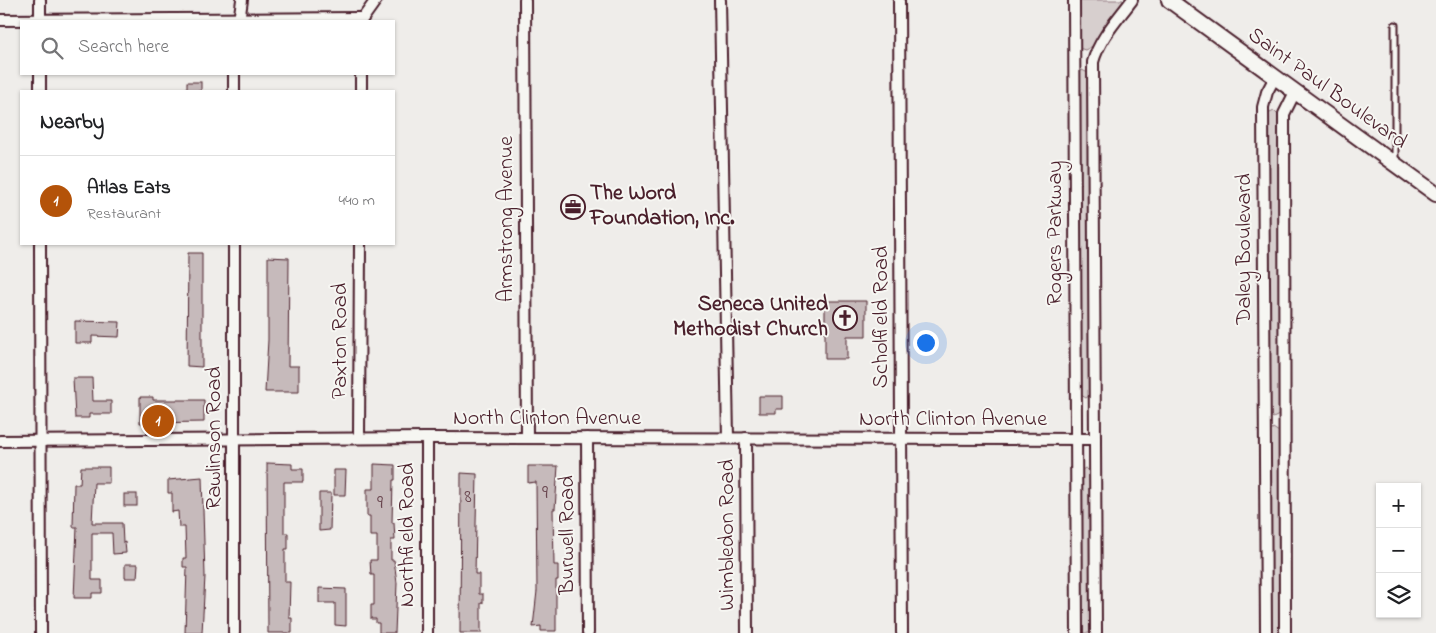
<!DOCTYPE html>
<html lang="en">
<head>
<meta charset="utf-8">
<style>
  :root { --surface:#fff; --page:#f6f6f6; --text:#202124; --muted:#757577; --line:#e0e0e0; --accent:#b45309 }
  body { margin:0; font-family:"Indie Flower",sans-serif; background:var(--page); color:var(--text) }
  .controls { position:absolute; right:15px; bottom:15px; display:grid; overflow:hidden; border-radius:0px; box-shadow:0 1px 4px #0004 }
  .controls button { width:45px; height:45px; display:grid; place-items:center; padding:0; border:0; border-bottom:1px solid var(--line); background:var(--surface); color:var(--text); font:25px sans-serif }
  .you { position:absolute; left:925px; top:342px; width:18px; height:18px; margin:-12px; border:4px solid #fff; border-radius:50%; background:#1a73e8; box-shadow:0 0 0 8px #1a73e833 }
  .badge { display:grid; place-items:center; width:32px; height:32px; border-radius:50%; background:var(--accent); color:#fff; font-size:16px; font-weight:700 }
  .pin { position:absolute; translate:-50% -50%; border:2px solid #fff; box-shadow:0 1px 5px #0006 }
  .list { margin:0; padding:0; list-style:none }
  h2 { display:flex; justify-content:space-between; align-items:center; height:65px; margin:0; padding:0 20px; font-size:21px }
  h2 small { font-size:16px; font-weight:400; color:var(--muted) }
  .list li { display:grid; grid-template-columns:32px 1fr auto; gap:15px; align-items:center; box-sizing:border-box; height:90px; padding:0 20px; border-top:1px solid var(--line) }
  .list b { display:block; font-size:19px; white-space:nowrap }
  .list p { margin:0; font-size:16px; white-space:nowrap; color:var(--muted) }
  .list em { font-size:16px; font-style:normal; color:var(--muted) }
  .icon { flex:none; width:28px; height:28px; fill:none; stroke:currentColor; stroke-width:2; stroke-linecap:round; stroke-linejoin:round }
  .map { position:relative; flex:none; width:1436px; height:633px; overflow:hidden }
  .search { position:absolute; background:var(--surface); box-shadow:0 1px 4px #0004; left:20px; top:20px; width:375px; height:55px; display:flex; align-items:center; gap:12px; box-sizing:border-box; padding:0 18px; border-radius:0px; color:var(--muted); font-size:19px }
  .panel { position:absolute; background:var(--surface); box-shadow:0 1px 4px #0004; left:20px; top:90px; width:375px; height:155px; border-radius:0px }
  .map>svg:first-child { display:block }
</style>
</head>
<body>
<div class="map">
<svg width="1436" height="633" viewBox="0 0 1436 633">
  <rect width="100%" height="100%" fill="#efedea"/>
  <filter id="ink" filterUnits="userSpaceOnUse"><feTurbulence type="fractalNoise" baseFrequency=".02" numOctaves="2"/><feDisplacementMap in="SourceGraphic" scale="10" xChannelSelector="R" yChannelSelector="G"/><feConvolveMatrix kernelMatrix="1 2 1 2 8 2 1 2 1" color-interpolation-filters="sRGB"/></filter>
  <g filter="url(#ink)">
    <g fill="#d7cfce" stroke="#90777c">
      <path d="M1079,0h46l-32,46 -8,4 -6,-2z"/>
      <path d="M1082,70l6,3v4l2,318 -4,3 -5,-3 -2,-321z"/>
      <path d="M1274,111l4,4 1,300 -6,3 -3,-4 -2,-300z"/>
      <path d="M1273,428l6,4 1,201h-9l-1,-201z"/>
      <path d="M1085,468l5,3 1,162h-9l-1,-162z"/>
    </g>
    <g fill="#c6babb" stroke="#4a1f2b">
      <rect x="187" y="82" width="14" height="9"/>
      <path d="M188,253h14v114l-15,-1z"/>
      <path d="M268,257l21,1 -1,108h11v26h-34l3,-52z"/>
      <path d="M825,301h41v35h-19v23h-22z"/>
      <path d="M75,321l45,1 -1,15 -27,-1v7h-17z"/>
      <path d="M73,378h19l1,23h18v13h-22v4h-14z"/>
      <path d="M759,396h24v13h-7v4h-17z"/>
      <path d="M140,397h13v3h51v22l-64,1z"/>
      <path d="M267,463l25,1v5h11v13h-19v51h4v16h-3v33h5l-1,36h3v15h-24z"/>
      <path d="M374,464l21,1v15h-2l-1,43h2l1,17h-4v20h3l3,23 -2,50h-16v-10h-3v-4h-5v-14h3v-30h-3l-1,-15h7v-24h-7v-20h-3v-27h7z"/>
      <path d="M528,466h30l-3,43h-2l1,56h4v15h-2v51h-15v-5l-8,1 4,-36 -1,-109 -8,1z"/>
      <path d="M81,467h28v16h-15l-2,40h30l1,20 2,-1 1,11 -13,1 -1,-21h-20v47h10v13h-10v5h-18l3,-71h-4l1,-43h6z"/>
      <path d="M334,470h12l-1,25h-11z"/>
      <path d="M461,473l16,1 -2,100h4v20h4v9h-2v30h-21z"/>
      <path d="M202,477l3,99 -3,57h-17l2,-66h-4v-9h3l-1,-31h-6l-1,-16 -6,1v-19h-4v-13z"/>
      <path d="M319,493h12l-1,37 -11,1z"/>
      <rect x="124" y="494" width="13" height="12"/>
      <path d="M125,564h13l-1,14h-12z"/>
      <path d="M319,588l27,1v37l-11,-1v-22h-16z"/>
    </g>
    <g fill="none" stroke-linecap="round" stroke-linejoin="round">
      <defs>
        <path id="service" d="M1395,25v136"/>
        <g id="minor">
          <path d="M40,0v21"/>
          <path d="M525,0l2,438"/>
          <path d="M720,0l8,438"/>
          <path d="M899,0l3,633"/>
          <path d="M1074,0l3,633"/>
          <path d="M0,20l361,-2"/>
          <path d="M239,21l3,-21"/>
          <path d="M361,21l15,-21"/>
          <path d="M40,74v17"/>
          <path d="M234,91v-17"/>
          <path d="M361,91v-17"/>
          <path d="M40,244l1,389"/>
          <path d="M234,244v389"/>
          <path d="M359,438l1,-194"/>
          <path d="M427,438v195"/>
          <path d="M587,438l1,195"/>
          <path d="M746,438l1,195"/>
          <path d="M0,441l427,-3 668,1"/>
          <path d="M1096,633l-3,-571c6,-23 25,-43 39,-62"/>
          <path d="M1266,633l-3,-526 4,-15 8,-15"/>
          <path d="M1285,633l-1,-519 11,-22"/>
        </g>
        <path id="secondary" d="M1169,0l267,194"/>
      </defs>
      <use href="#service" stroke="#4a1f2b" stroke-width="9"/>
      <use href="#minor" stroke="#4a1f2b" stroke-width="14"/>
      <use href="#secondary" stroke="#4a1f2b" stroke-width="18"/>
      <use href="#service" stroke="#f6f6f2" stroke-width="5"/>
      <use href="#minor" stroke="#f6f6f2" stroke-width="10"/>
      <use href="#secondary" stroke="#f6f6f2" stroke-width="14"/>
    </g>
  </g>
  <defs>
    <symbol id="office-ring" viewBox="-11 -11 22 22"><circle r="9.5" fill="#f6f6f2" stroke="#4a1f2b" stroke-width="1.5"/><path d="M-6-3h4V-5.5h4V-3h4V5H-6ZM-1-4.5V-3h2v-1.5ZM-6 0V1H6V0Z" fill="#4a1f2b"/></symbol>
    <symbol id="church-ring" viewBox="-11 -11 22 22"><circle r="9.5" fill="#f6f6f2" stroke="#4a1f2b" stroke-width="1.5"/><path d="M-1.2-6h2.4v3.5h3.3v2.4h-3.3V6h-2.4V-.1h-3.3v-2.4h3.3Z" fill="#4a1f2b"/></symbol>
  </defs>
  <g fill-rule="evenodd">
    <use href="#office-ring" x="559" y="193" width="28" height="28"/>
    <use href="#church-ring" x="831" y="304" width="28" height="28"/>
  </g>
  <g text-anchor="middle" dominant-baseline="central" stroke-width="4" stroke-linejoin="round" paint-order="stroke">
    <g font-size="20" fill="#69464f">
      <text x="545" y="493">9</text>
      <text x="468" y="497">8</text>
      <text x="380" y="503">9</text>
    </g>
    <g font-size="22" fill="#4a1f2b" stroke="#f6f6f2">
      <text transform="translate(1327 89) rotate(36)">Saint Paul Boulevard</text>
      <text transform="translate(507 219) rotate(-90)">Armstrong Avenue</text>
      <text transform="translate(1056 233) rotate(-90)">Rogers Parkway</text>
      <text transform="translate(1245 249) rotate(-90)">Daley Boulevard</text>
      <text transform="translate(882 317) rotate(-90)">Scholfield Road</text>
      <text transform="translate(341 341) rotate(-90)">Paxton Road</text>
      <text x="547" y="419">North Clinton Avenue</text>
      <text x="953" y="420">North Clinton Avenue</text>
      <text transform="translate(215 438) rotate(-90)">Rawlinson Road</text>
      <text transform="translate(408 535) rotate(-90)">Northfield Road</text>
      <text transform="translate(568 535) rotate(-90)">Burwell Road</text>
      <text transform="translate(728 535) rotate(-90)">Wimbledon Road</text>
    </g>
    <g font-size="22" font-weight="bold" fill="#4a1f2b" stroke="#f6f6f2" text-anchor="start">
      <text x="590" y="194">The Word<tspan x="590" dy="25">Foundation, Inc.</tspan></text>
      <text x="828" y="305" text-anchor="end">Seneca United<tspan x="828" dy="25">Methodist Church</tspan></text>
    </g>
  </g>
</svg>
<div class="controls">
<button>+</button>
<button>−</button>
<button><svg class="icon" aria-label="layers" viewBox="0 0 24 24"><path d="M12 4l9 5-9 5-9-5zM3 14l9 5 9-5"/></svg></button>
</div>
<div class="you"></div>
<div class="pin badge" style="left:158px;top:421px">1</div>
<div class="search"><svg class="icon" aria-label="search" viewBox="0 0 24 24"><circle cx="10" cy="10" r="6"/><path d="M15 15l6 6"/></svg>Search here</div>
<section class="panel">
<h2>Nearby<small></small></h2>
<ul class="list">
<li><span class="badge">1</span><div><b>Atlas Eats</b><p>Restaurant</p></div><em>440 m</em></li>
</ul>
</section>
</div>
</body>
</html>
